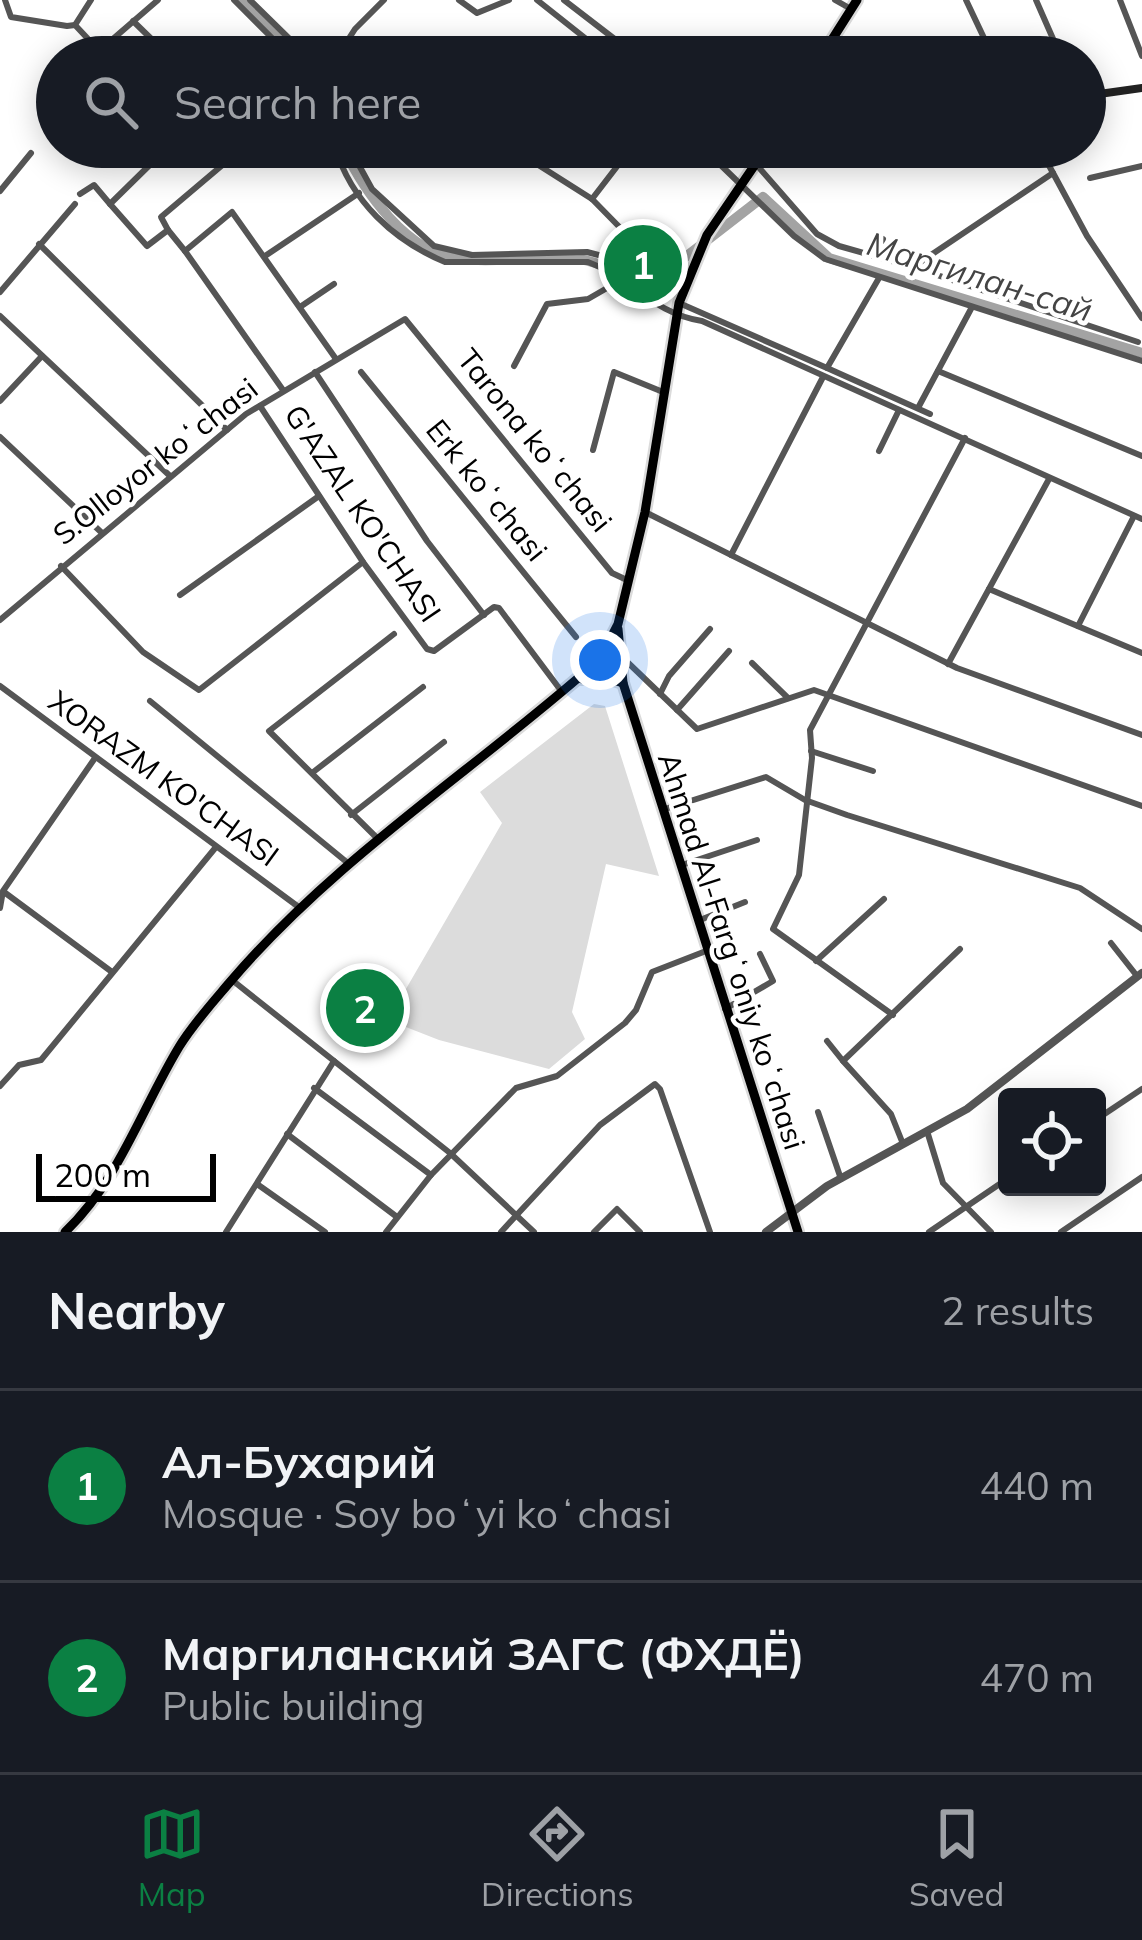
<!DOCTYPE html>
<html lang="en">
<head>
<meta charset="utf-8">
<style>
  :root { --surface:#171b24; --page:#242831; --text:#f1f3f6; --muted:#9ea1a6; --line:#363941; --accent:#0b8043 }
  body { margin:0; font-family:Mulish,sans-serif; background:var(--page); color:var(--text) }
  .controls { position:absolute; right:36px; bottom:36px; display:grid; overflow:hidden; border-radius:12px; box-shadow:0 6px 30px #0003 }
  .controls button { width:108px; height:108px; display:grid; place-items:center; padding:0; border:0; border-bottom:3px solid var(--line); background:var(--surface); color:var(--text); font:60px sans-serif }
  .scale { position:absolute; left:36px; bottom:30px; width:180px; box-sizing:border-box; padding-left:12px; border:6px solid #000; border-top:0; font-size:33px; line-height:42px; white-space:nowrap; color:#000; -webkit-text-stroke:9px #fff; paint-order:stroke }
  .you { position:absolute; left:600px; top:660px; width:42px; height:42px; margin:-30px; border:9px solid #fff; border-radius:50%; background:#1a73e8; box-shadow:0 0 0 18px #1a73e833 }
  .badge { display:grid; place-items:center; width:78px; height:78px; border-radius:50%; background:var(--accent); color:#fff; font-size:39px; font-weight:700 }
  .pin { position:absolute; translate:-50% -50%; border:6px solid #fff; box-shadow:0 3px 12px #0006 }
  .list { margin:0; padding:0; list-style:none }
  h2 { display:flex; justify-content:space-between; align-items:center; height:156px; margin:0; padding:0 48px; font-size:51px }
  h2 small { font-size:39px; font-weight:400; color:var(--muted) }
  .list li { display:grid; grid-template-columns:78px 1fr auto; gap:36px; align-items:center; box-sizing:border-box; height:192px; padding:0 48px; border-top:3px solid var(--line) }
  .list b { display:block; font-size:45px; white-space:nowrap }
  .list p { margin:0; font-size:39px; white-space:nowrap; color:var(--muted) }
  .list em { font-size:39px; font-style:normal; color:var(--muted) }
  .icon { flex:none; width:66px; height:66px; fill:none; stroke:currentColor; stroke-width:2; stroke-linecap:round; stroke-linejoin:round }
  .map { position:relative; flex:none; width:1142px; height:1232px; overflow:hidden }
  .search { position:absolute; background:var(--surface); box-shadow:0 6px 30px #0003; left:36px; right:36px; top:36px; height:132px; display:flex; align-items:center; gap:30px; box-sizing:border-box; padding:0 42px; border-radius:66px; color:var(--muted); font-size:45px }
  .sheet { height:540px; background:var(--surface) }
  nav { display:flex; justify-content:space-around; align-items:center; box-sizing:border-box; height:168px; border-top:3px solid var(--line); background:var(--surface); font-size:33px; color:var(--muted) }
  nav a { display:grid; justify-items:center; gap:6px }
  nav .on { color:var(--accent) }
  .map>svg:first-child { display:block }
</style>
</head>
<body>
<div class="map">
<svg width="1142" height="1232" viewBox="0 0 1142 1232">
  <rect width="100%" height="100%" fill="#fff"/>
  <path fill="#dcdcdc" d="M594,704l11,2 54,170 -53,-12 -34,148 13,27 -36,30 -110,-29 -51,-20 114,-197 -22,-31z"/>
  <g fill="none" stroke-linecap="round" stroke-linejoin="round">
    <g stroke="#a3a3a3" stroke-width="10">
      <path d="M242,0l57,57"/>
      <path d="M343,147c21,44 63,106 117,112 26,3 56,0 83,-1 32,0 53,-1 78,20"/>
      <path d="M635,290l4,3 124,-96 66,61 313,95"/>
    </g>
    <defs>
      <g id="primary">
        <path d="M821,57l36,-57"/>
        <path d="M600,659l23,24 175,549"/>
        <path d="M582,679l16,-4 25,8 -5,-54"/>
        <path d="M65,1232c53,-50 77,-124 114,-185 14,-23 34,-45 51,-65 107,-126 248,-214 370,-323l18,-35 27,-112 34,-209 28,-68 60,-88"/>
      </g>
    </defs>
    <use href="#primary" stroke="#dbdbdb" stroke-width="14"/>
    <g stroke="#555" stroke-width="6">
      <path d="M5,0l6,17 56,9 8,-1 16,-25"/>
      <path d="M234,0l57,57"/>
      <path d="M250,0l58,57"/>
      <path d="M459,0l18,13 32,-13"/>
      <path d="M537,0l72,57"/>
      <path d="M564,0l74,57"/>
      <path d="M835,0l16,9"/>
      <path d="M966,0l27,57"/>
      <path d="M1036,0l25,57"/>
      <path d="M1120,0l22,56"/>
      <path d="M133,21l37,36"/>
      <path d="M75,25l30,32"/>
      <path d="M92,57l66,-57"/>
      <path d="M337,57l18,-28 29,-29"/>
      <path d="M44,99l13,-11"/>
      <path d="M168,147l-58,57 37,42 21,-16 17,21 47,-39 104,147"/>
      <path d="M263,147l16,15"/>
      <path d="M335,147c16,54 59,94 110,115h143c44,16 64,51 114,59l440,198"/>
      <path d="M349,147l23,42 62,57 38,9 115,-3 31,8 21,-13 44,42"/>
      <path d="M510,147l82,52 47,48"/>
      <path d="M702,147l92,89 31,23 317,102"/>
      <path d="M729,147l26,16 62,71 22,12 74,21 140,-94"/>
      <path d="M1039,147l48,89 55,82"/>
      <path d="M1090,178l52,-12"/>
      <path d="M0,191l31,-38"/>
      <path d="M80,194l14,-9 16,19"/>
      <path d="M592,199l30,-39 -11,-13"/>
      <path d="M168,230l-7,-13 65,-55"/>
      <path d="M39,244l188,186"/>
      <path d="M185,251l98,139"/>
      <path d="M265,256l94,-63"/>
      <path d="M873,256l10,-17"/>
      <path d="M913,267l225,75"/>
      <path d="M879,278l-52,90 103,46"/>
      <path d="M0,292l75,-88"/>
      <path d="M679,303l148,65"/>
      <path d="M300,307l34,-23"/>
      <path d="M0,316l170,160"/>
      <path d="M514,366l33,-62 41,-5 33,-19"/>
      <path d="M938,371l204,85"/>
      <path d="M315,372l112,169 57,74"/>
      <path d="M361,372l215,265"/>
      <path d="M0,401l42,-45"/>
      <path d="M260,406l103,156 64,87 7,2 60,-44 5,1 63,84"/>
      <path d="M918,408l54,-101"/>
      <path d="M0,437l102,96"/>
      <path d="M593,450l21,-78 49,20"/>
      <path d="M879,451l20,-41"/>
      <path d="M645,512l312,156 185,67"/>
      <path d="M731,555l92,-178"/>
      <path d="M61,566l82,86 56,38 164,-128"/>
      <path d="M989,589l153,64"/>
      <path d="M180,595l139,-99"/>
      <path d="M0,620l246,-206 159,-95 207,254 17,8"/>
      <path d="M1078,626l56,-110"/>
      <path d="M620,655l77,74 117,-39 328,116"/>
      <path d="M752,663l36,35"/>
      <path d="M948,664l101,-185"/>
      <path d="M0,686l300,222"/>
      <path d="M660,694l9,-18 41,-47"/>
      <path d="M150,701l199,163"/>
      <path d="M677,710l52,-59"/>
      <path d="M811,751l62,20"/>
      <path d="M312,773l111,-86"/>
      <path d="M665,809l101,-32 39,23 42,15 233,73 62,41"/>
      <path d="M351,815l93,-73"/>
      <path d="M378,839l-109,-108 125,-97"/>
      <path d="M682,865l75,-25"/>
      <path d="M4,892l108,80"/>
      <path d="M0,908l3,-17 92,-133"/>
      <path d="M700,920l45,-18"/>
      <path d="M1111,943l26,33"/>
      <path d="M816,961l68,-62"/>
      <path d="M232,980l218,173 84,79"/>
      <path d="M725,1009l48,-28 -13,-27"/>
      <path d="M893,1015l-120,-86 26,-54 13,-117 -2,-28 155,-292"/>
      <path d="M827,1041l16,20"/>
      <path d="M0,1086l19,-21 22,-5 175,-213"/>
      <path d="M314,1088l117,87"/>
      <path d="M818,1112l23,67"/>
      <path d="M1097,1119l45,-30"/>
      <path d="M927,1131l16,52 48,49"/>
      <path d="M287,1134l110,83"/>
      <path d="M903,1144l-12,-30 -48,-53 117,-112"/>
      <path d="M257,1184l68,48"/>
      <path d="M226,1232l108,-171"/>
      <path d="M386,1232l45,-57 85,-87 41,-12 68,-53 11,-13 16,-38 54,-21"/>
      <path d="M501,1232l99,-107 55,-41 5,5 50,143"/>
      <path d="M594,1232l23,-23 23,23"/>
      <path d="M929,1232l78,-53"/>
      <path d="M1061,1232l81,-55"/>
    </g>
    <path stroke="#555" stroke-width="8" d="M766,1232l61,-46 140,-77 175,-136"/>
    <path stroke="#222" stroke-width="8" d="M1085,96l57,-8"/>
    <use href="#primary" stroke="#000" stroke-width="9"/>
  </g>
  <g text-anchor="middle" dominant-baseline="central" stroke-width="9" stroke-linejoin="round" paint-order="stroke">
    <g font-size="30" fill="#000" stroke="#fff">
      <text transform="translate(535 440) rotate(51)">Tarona koʻchasi</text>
      <text transform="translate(155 461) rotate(-38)">S.Olloyor koʻchasi</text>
      <text transform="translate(487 490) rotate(51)">Erk koʻchasi</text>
      <text transform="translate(363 513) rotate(56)">G'AZAL KO'CHASI</text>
      <text transform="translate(164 778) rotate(36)">XORAZM KO'CHASI</text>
      <text transform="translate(732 951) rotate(72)">Ahmad Al-Fargʻoniy koʻchasi</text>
    </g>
    <g font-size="33" font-style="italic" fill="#444" stroke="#fff">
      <text transform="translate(980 276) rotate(17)">Маргилан-сай</text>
    </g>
  </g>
</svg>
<div class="controls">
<button><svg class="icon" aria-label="locate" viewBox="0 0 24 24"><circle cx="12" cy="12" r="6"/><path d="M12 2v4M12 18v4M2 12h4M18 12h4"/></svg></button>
</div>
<div class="scale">200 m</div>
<div class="you"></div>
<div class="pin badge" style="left:643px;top:264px">1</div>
<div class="pin badge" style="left:365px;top:1008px">2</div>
<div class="search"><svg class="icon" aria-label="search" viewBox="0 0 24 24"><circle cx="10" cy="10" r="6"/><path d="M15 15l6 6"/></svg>Search here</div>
</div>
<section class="sheet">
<h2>Nearby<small>2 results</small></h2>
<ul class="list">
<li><span class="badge">1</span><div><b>Ал-Бухарий</b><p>Mosque · Soy boʻyi koʻchasi</p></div><em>440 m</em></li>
<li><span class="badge">2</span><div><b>Маргиланский ЗАГС (ФХДЁ)</b><p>Public building</p></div><em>470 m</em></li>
</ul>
</section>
<nav>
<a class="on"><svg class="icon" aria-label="map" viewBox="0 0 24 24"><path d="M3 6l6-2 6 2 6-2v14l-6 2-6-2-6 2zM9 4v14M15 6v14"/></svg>Map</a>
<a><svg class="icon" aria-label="directions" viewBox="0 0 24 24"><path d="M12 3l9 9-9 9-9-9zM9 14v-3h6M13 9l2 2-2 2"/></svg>Directions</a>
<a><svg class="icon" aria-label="saved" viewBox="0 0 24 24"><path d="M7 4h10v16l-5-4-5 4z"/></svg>Saved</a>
</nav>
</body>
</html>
